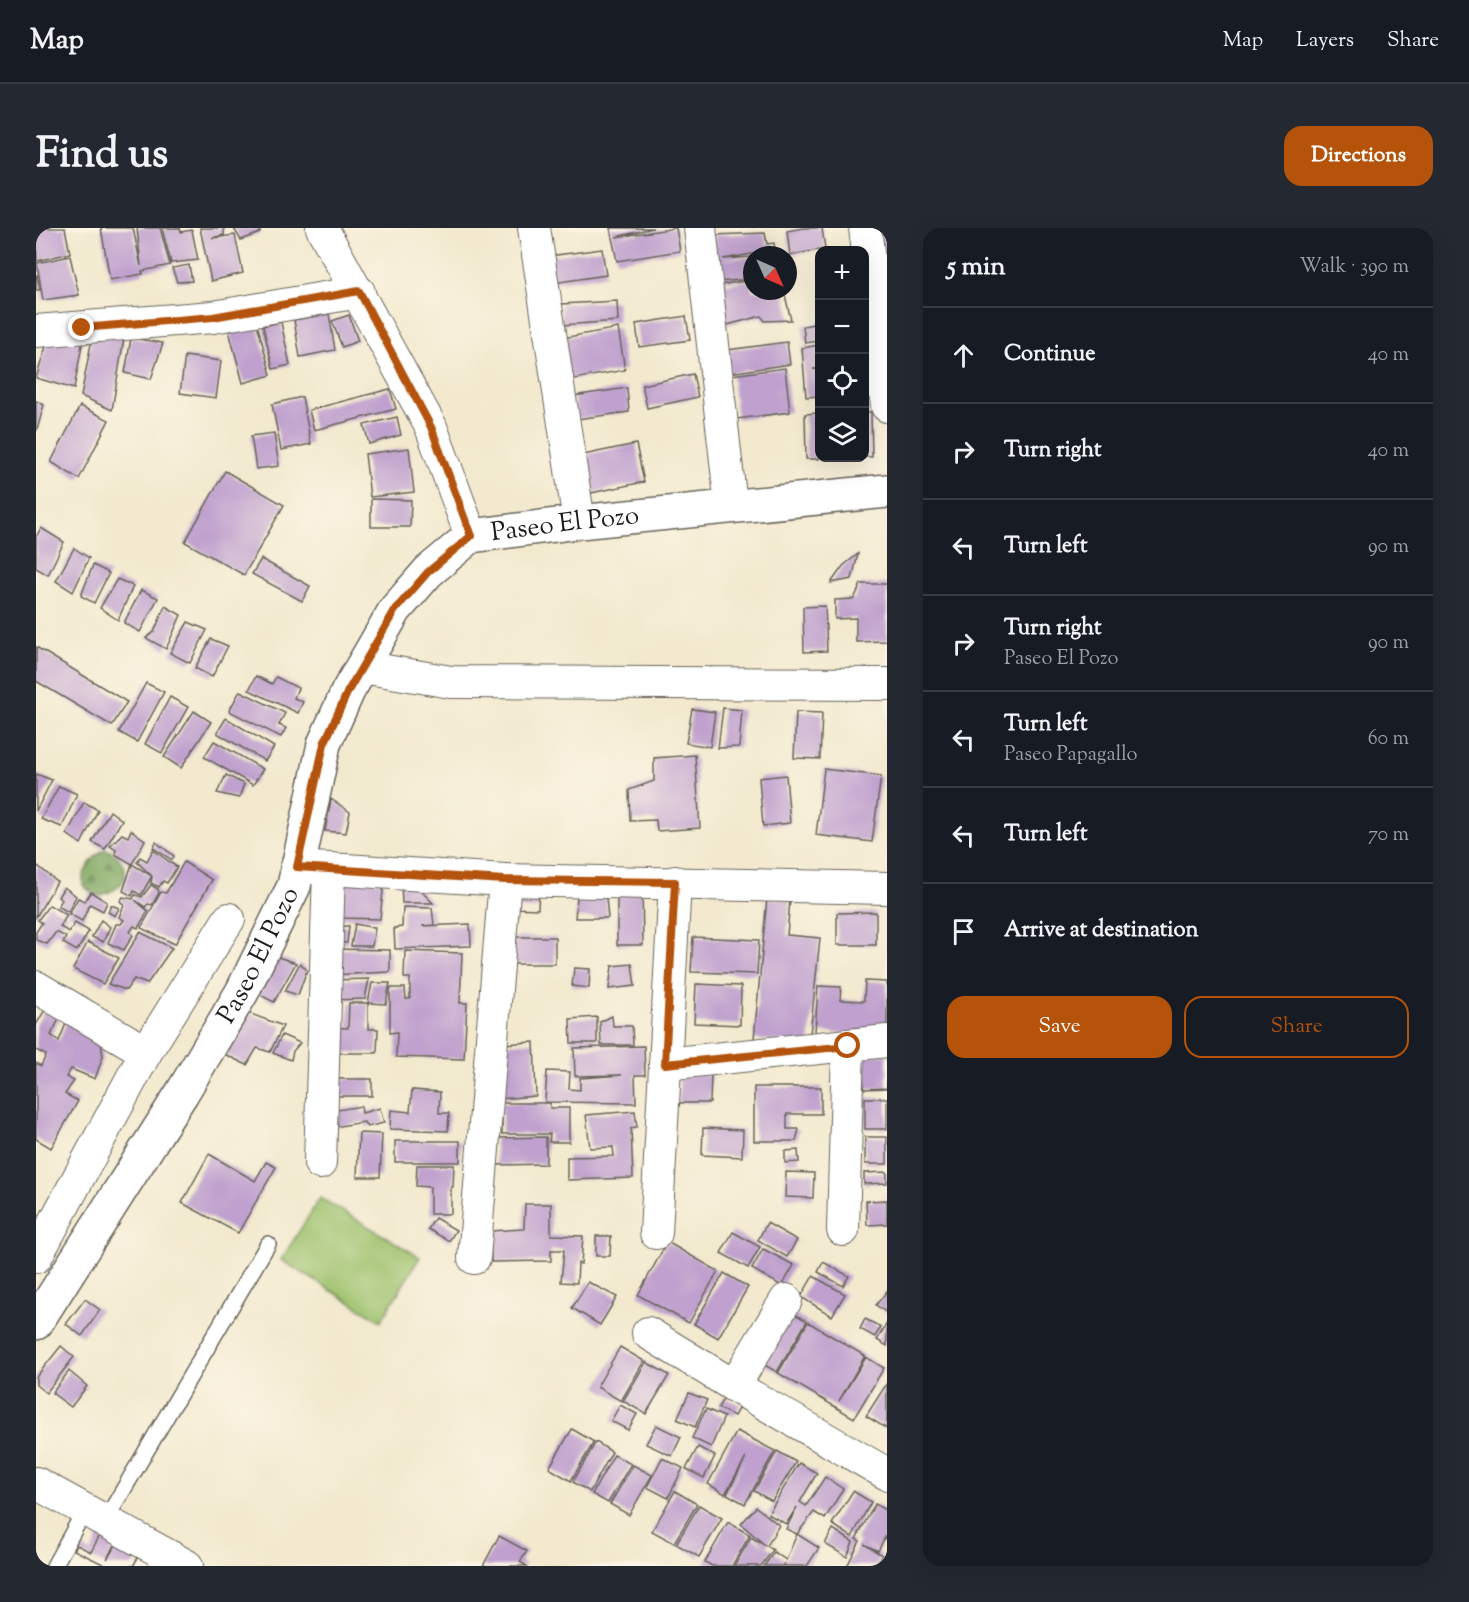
<!DOCTYPE html>
<html lang="en">
<head>
<meta charset="utf-8">
<style>
  :root { --surface:#171b24; --page:#242831; --text:#f1f3f6; --muted:#9ea1a6; --line:#363941; --accent:#b45309 }
  body { margin:0; font-family:"Sorts Mill Goudy",serif; background:var(--page); color:var(--text) }
  .controls { position:absolute; right:18px; top:18px; display:grid; overflow:hidden; border-radius:12px; box-shadow:0 6px 24px #0002 }
  .controls button { width:54px; height:54px; display:grid; place-items:center; padding:0; border:0; border-bottom:2px solid var(--line); background:var(--surface); color:var(--text); font:30px sans-serif }
  .compass { position:absolute; left:707px; top:18px; width:54px; height:54px; border-radius:50%; background:var(--surface); box-shadow:0 6px 24px #0002; rotate:135deg }
  .stop { position:absolute; width:18px; height:18px; margin:-14px; border:4px solid #b45309; border-radius:50%; background:#fff }
  .stop.end { background:#b45309; border-color:#fff; box-shadow:0 2px 6px #0008 }
  .list { margin:0; padding:0; list-style:none }
  h2 { display:flex; justify-content:space-between; align-items:center; height:78px; margin:0; padding:0 24px; font-size:26px }
  h2 small { font-size:20px; font-weight:400; color:var(--muted) }
  .list li { display:grid; grid-template-columns:39px 1fr auto; gap:18px; align-items:center; box-sizing:border-box; height:96px; padding:0 24px; border-top:2px solid var(--line) }
  .list b { display:block; font-size:22px; white-space:nowrap }
  .list p { margin:0; font-size:20px; white-space:nowrap; color:var(--muted) }
  .list em { font-size:20px; font-style:normal; color:var(--muted) }
  .actions { display:flex; gap:12px; padding:18px 24px }
  .actions a { flex:1; padding:14px 0; border:2px solid var(--accent); border-radius:18px; text-align:center; font-size:21px; color:var(--accent) }
  .actions .main { background:var(--accent); color:#fff }
  .icon { flex:none; width:33px; height:33px; fill:none; stroke:currentColor; stroke-width:2; stroke-linecap:round; stroke-linejoin:round }
  .map { position:relative; flex:none; width:851px; height:1338px; overflow:hidden; border-radius:18px }
  header { display:flex; align-items:center; gap:36px; box-sizing:border-box; height:84px; padding:0 30px; background:var(--surface); border-bottom:2px solid var(--line) }
  header strong { font-size:28px }
  nav { display:flex; gap:33px; margin-inline-start:auto; font-size:21px }
  .intro { display:flex; align-items:center; justify-content:space-between; box-sizing:border-box; height:144px; padding:0 36px }
  h1 { margin:0; font-size:42px }
  .button { padding:15px 27px; border-radius:18px; background:var(--accent); color:#fff; font-size:21px; font-weight:700 }
  main { display:flex; gap:36px; padding:0 36px }
  aside { flex:1; background:var(--surface); border-radius:18px; box-shadow:0 6px 24px #0002 }
  .map>svg:first-child { display:block }
</style>
</head>
<body>
<header>
<strong>Map</strong>
<nav><a>Map</a><a>Layers</a><a>Share</a></nav>
</header>
<div class="intro"><h1>Find us</h1><a class="button">Directions</a></div>
<main>
<div class="map">
<svg width="851" height="1338" viewBox="0 0 851 1338">
  <defs>
    <pattern id="forest-firs" width="22" height="20" patternUnits="userSpaceOnUse" patternTransform="scale(1.5)"><rect width="22" height="20" fill="#7ea760"/><path d="M5 1l3.5 6h-7zM16 11l3.5 6h-7z" fill="#66874e"/></pattern>
  </defs>
  <rect width="100%" height="100%" fill="#fcf5e5"/>
  <filter id="ink" filterUnits="userSpaceOnUse"><feTurbulence type="fractalNoise" baseFrequency=".0167" numOctaves="2"/><feDisplacementMap in="SourceGraphic" scale="12" xChannelSelector="R" yChannelSelector="G"/><feConvolveMatrix kernelMatrix="1 2 1 2 8 2 1 2 1" color-interpolation-filters="sRGB"/></filter>
  <filter id="wash" filterUnits="userSpaceOnUse"><feTurbulence type="fractalNoise" baseFrequency=".008" numOctaves="4" result="noise"/><feDisplacementMap in="SourceGraphic" scale="24" xChannelSelector="R" yChannelSelector="G"/><feGaussianBlur stdDeviation="1.35" result="paint"/><feColorMatrix in="noise" values="0 0 0 0 0 0 0 0 0 0 0 0 0 0 0 0 0 1.4 0 .05"/><feComposite in="paint" operator="in"/></filter>
  <g filter="url(#wash)">
    <rect width="100%" height="100%" fill="#f2e9ce"/>
    <path fill="#9dc16c" stroke="#5c6e44" stroke-width="1.5" d="M284,970l100,59 -39,64 -100,-61z"/>
    <path fill="url(#forest-firs)" stroke="#4d623e" stroke-width="1.5" d="M69,621c15,4 29,25 13,38 -4,4 -12,6 -18,9l-8,-3 -9,-8c-2,-14 11,-29 22,-36z"/>
    <g id="blocks">
      <g fill="#bfa0ce">
        <path d="M9,0h20l5,25 -33,8 -1,-31z"/>
        <path d="M65,0h32l8,38 -4,-38h23l10,37 -28,6 1,3 -33,6z"/>
        <path d="M126,0h18l1,4 11,-2 6,30 -27,3z"/>
        <path d="M164,0h24v7l-12,3 23,-3 8,38 -32,8z"/>
        <path d="M224,0v5l-19,7 -7,-11z"/>
        <path d="M574,0h43l-37,9 60,-9 4,23 -63,10z"/>
        <path d="M767,0h19l3,21 -35,6 -3,-24z"/>
        <path d="M851,2v33l-8,1 -4,-33z"/>
        <path d="M729,5l2,11 7,-1 1,7 -52,9 29,-2v22l-36,3 -2,-47z"/>
        <path d="M566,21l4,26 -53,8 -4,-27z"/>
        <path d="M34,28l9,39 -36,5 -6,-37z"/>
        <path d="M153,37l3,16 -15,1 -5,-14z"/>
        <path d="M0,47h1l3,15h-4z"/>
        <path d="M716,52v11h32l7,29 -26,1 -4,-5 -34,9 -6,-16 -2,-24z"/>
        <path d="M581,73l1,20 -56,4 -1,-21z"/>
        <path d="M293,86l6,36 -35,7 -6,-37z"/>
        <path d="M313,87l9,26 -16,6 -10,-26z"/>
        <path d="M650,88l4,24 -51,7 -3,-23z"/>
        <path d="M245,94l9,43 -17,4 -10,-43z"/>
        <path d="M783,95v18l-14,2 -2,-17z"/>
        <path d="M221,96l14,51 -28,8 -14,-52z"/>
        <path d="M582,100l7,42 -56,10 -7,-42z"/>
        <path d="M57,105l31,5 -12,72 -31,-14z"/>
        <path d="M95,110l32,5 -12,36 -26,-6z"/>
        <path d="M47,111l-9,50 -38,-11 11,-35z"/>
        <path d="M751,114l3,22 -60,9 -3,-23z"/>
        <path d="M783,117v24h-6l6,1v26l-13,1 -4,-49z"/>
        <path d="M149,128l36,5 -5,37 -36,-5z"/>
        <path d="M828,137h3l2,26h-5z"/>
        <path d="M749,140l5,44 -53,7 -5,-44z"/>
        <path d="M657,146l5,23 -51,11 -5,-23z"/>
        <path d="M591,160l2,24 -52,7 -4,-23z"/>
        <path d="M354,161l6,20 -82,21 -5,-20z"/>
        <path d="M266,169l9,47 -30,6 -9,-46z"/>
        <path d="M0,173l8,4 -7,25h-1z"/>
        <path d="M44,178l29,14 -30,59 -28,-17z"/>
        <path d="M828,184h7l1,45h-8z"/>
        <path d="M783,185v46h-13l-1,-45z"/>
        <path d="M361,189l4,18 -32,9 -5,-19z"/>
        <path d="M238,205l5,33 -23,3 -5,-33z"/>
        <path d="M600,216l8,38 -58,12 -8,-38z"/>
        <path d="M373,220l5,44 -44,5 -5,-43z"/>
        <path d="M189,243l59,34 -40,70 -59,-33z"/>
        <path d="M335,271l40,1 -1,27h-39z"/>
        <path d="M5,300l23,14 -16,33 -12,-7v-31z"/>
        <path d="M38,320l15,10 -16,34 -17,-11z"/>
        <path d="M822,326l-6,25 -21,4 12,-17z"/>
        <path d="M225,331l49,27 -8,15 -50,-27z"/>
        <path d="M57,337l16,8 -15,30 -13,-7z"/>
        <path d="M81,351l16,7 -15,34 -18,-12z"/>
        <path d="M825,356h26v57l-31,1v-24l-21,1v-19l19,-1z"/>
        <path d="M105,362l17,8 -18,34 -16,-9z"/>
        <path d="M129,378l16,9 -15,34 -20,-11 8,-6z"/>
        <path d="M789,378l2,45 -23,1 -1,-45z"/>
        <path d="M152,394l19,8 -17,33 -20,-10z"/>
        <path d="M175,411l17,7 -16,31 -17,-9z"/>
        <path d="M0,419l91,55 -15,24 -76,-45z"/>
        <path d="M220,448l16,8 4,-7 22,11 -4,10 9,4 -5,11 -49,-23z"/>
        <path d="M110,455l18,9 -27,50 -18,-10z"/>
        <path d="M204,463l45,22 -6,12 7,3 -5,9 -52,-26z"/>
        <path d="M134,469l18,10 -26,46 -17,-9z"/>
        <path d="M687,480l19,2 -3,37 -21,1z"/>
        <path d="M656,481l23,3 -5,35 -24,-4z"/>
        <path d="M158,483l17,11 -30,46 -17,-11z"/>
        <path d="M760,484l26,1 -2,46 -26,-1z"/>
        <path d="M190,490l48,29 -9,14 -48,-28z"/>
        <path d="M178,513l49,28 -10,16 -49,-28z"/>
        <path d="M659,527l5,73 -43,3 -1,-11 -26,1 -1,-31 25,-9v-23z"/>
        <path d="M788,541l57,7 -9,66 -56,-7z"/>
        <path d="M0,546l16,6 -16,31z"/>
        <path d="M190,547l18,9 -5,14 -22,-5z"/>
        <path d="M750,547l4,48 -27,3 -4,-48z"/>
        <path d="M23,558l18,8 -15,33 -21,-8z"/>
        <path d="M295,571l19,13 -4,21 -21,-2z"/>
        <path d="M48,574l14,8 -17,34 -14,-10z"/>
        <path d="M74,583l12,9 -17,29 -13,-7z"/>
        <path d="M95,602l14,10 -13,24 -17,-10 1,-4 -6,-4 12,-12 6,3z"/>
        <path d="M120,614l18,14 -2,4 -19,-12z"/>
        <path d="M117,622l24,17 -10,16 -4,-2 -4,6 -8,-4 1,-7 -11,19 -7,-4 -2,5 -9,-5 9,-27 20,12 -15,-14 3,-5 7,4z"/>
        <path d="M148,634l28,18 -37,64 -34,-16 20,-36 5,1z"/>
        <path d="M2,638l19,16 -21,35v-48z"/>
        <path d="M302,651l46,3 -4,37 -40,-1z"/>
        <path d="M365,654l13,2 19,19h-31z"/>
        <path d="M115,657l7,4 1,4 -7,12 -4,-1 -3,3 -10,-7 13,11 -10,17 -4,-2 -4,6 3,3 -9,15 -16,-7 8,-19h5l3,-4 -5,-3 5,-12 -4,-4 3,-4 10,2 2,-4 7,2z"/>
        <path d="M581,657h25l1,60h-26z"/>
        <path d="M28,659l12,9 -8,16 -10,-6 4,-6 -4,-3z"/>
        <path d="M569,659l3,31h-33l3,-30z"/>
        <path d="M477,662l26,1 -1,18 -26,-1z"/>
        <path d="M55,664l16,10 -4,9 -13,-7 -8,17 -13,-7 9,-16 7,3z"/>
        <path d="M731,670l23,2 -3,35 33,3 -11,106 -55,-5z"/>
        <path d="M13,677l18,10 -7,12 9,5 6,-9 14,8 -12,20 -14,-8 3,-6 -10,-5 -9,12 -11,-4v-8l6,-9 -4,-3z"/>
        <path d="M75,677l8,3 -4,8 -7,-4z"/>
        <path d="M367,679l29,1 2,17 -12,1 48,-2 1,22 -76,3 -1,-21 8,-1z"/>
        <path d="M840,684v33h-39v-32z"/>
        <path d="M65,692l9,7 -7,15 -11,-5z"/>
        <path d="M319,696l20,4 -3,18h-21z"/>
        <path d="M298,698h15l-2,17 -13,-1z"/>
        <path d="M104,704l32,16 -25,36 -13,-5 -8,11 -18,-6z"/>
        <rect x="474" y="709" width="45" height="27"/>
        <path d="M657,709l66,3 -2,34 -66,-2z"/>
        <path d="M52,714l31,16 -16,26 -30,-15z"/>
        <path d="M293,721l61,1v22l-60,3z"/>
        <path d="M369,723l57,2 -2,50h7l-3,56 -68,-2 1,-25 -7,1v-45h15l1,11h4v-21h-6z"/>
        <path d="M239,728l21,7 -22,39 -18,-9z"/>
        <path d="M264,735l7,7 -9,25 -13,-4z"/>
        <path d="M596,736l3,22 -26,3 3,-23z"/>
        <path d="M538,740l16,1 -1,19 -17,-2z"/>
        <path d="M333,751l-4,20 -34,1 -1,-20z"/>
        <path d="M829,753l22,1v54l-72,-4 3,-46 23,1 -1,13 24,1z"/>
        <path d="M336,755h18l-4,21 -18,-1v26h10l-1,24h-53v-26l24,1 1,-25h19z"/>
        <path d="M660,756l45,2 -1,39 -46,-2z"/>
        <path d="M10,780l14,9 -9,18 8,6 10,-25 32,27 2,13 -8,23 -24,-10 -5,8 8,4 -9,13 13,7 -27,47 -15,-9v-76l5,3 5,-11 -10,-5v-25z"/>
        <path d="M199,780l48,18 -13,26 -13,-4 -10,17 -25,-12z"/>
        <path d="M576,788l1,10h19l1,19h-32l-1,-23z"/>
        <path d="M561,789v26h-26l-1,-24z"/>
        <path d="M246,807l18,8 -7,8 -2,9 -18,-7z"/>
        <path d="M498,814l2,54 -39,3 4,-55z"/>
        <path d="M608,818l1,29h-10l1,28 -91,-1 2,-31 23,1 -1,17 11,1v-12l42,-3 -47,1 -1,-28z"/>
        <path d="M851,826v34l-23,1 -2,-33z"/>
        <path d="M644,847h31l-1,28h-31z"/>
        <rect x="283" y="851" width="53" height="17"/>
        <path d="M718,859h67v27h-34v15h12l-3,12h-42z"/>
        <path d="M376,862l28,2 -1,21h10l-1,18 -58,-2 1,-19 19,2z"/>
        <rect x="829" y="870" width="22" height="31"/>
        <path d="M466,875h48v5h19v34h-20l1,-8h-48z"/>
        <path d="M325,878l1,7 18,-5 4,15 -17,4 -3,-5 -42,7 -2,-16z"/>
        <path d="M599,883l2,16 -6,1 2,50 -66,2v-23l47,-1 -1,-9 -23,1 -4,-33z"/>
        <path d="M667,900l40,2 -1,27 -40,-2z"/>
        <path d="M323,905l23,1 -2,43h-23z"/>
        <path d="M510,909v27l-50,1 -1,-27z"/>
        <rect x="829" y="909" width="22" height="27"/>
        <rect x="359" y="913" width="65" height="21"/>
        <path d="M762,922l1,12 -14,1v-12z"/>
        <path d="M173,926l46,27 11,-19 10,5 -38,66 -56,-30z"/>
        <path d="M381,937h37l-1,22h-2v27h-21v-27l-14,-1z"/>
        <path d="M750,944l28,1 -1,25 -28,-1z"/>
        <path d="M851,944v11l-23,1v-11z"/>
        <path d="M851,972v24l-20,1 -1,-24z"/>
        <path d="M489,976h26v31l32,1 -2,28 -3,-1 -1,20 -16,-1 3,-32h-13v11l-60,1 -1,-31 34,-2z"/>
        <path d="M399,990l21,12 -7,11 -21,-12z"/>
        <path d="M731,995l30,17 -10,17 -29,-17z"/>
        <path d="M697,1004l27,15 -12,21 -27,-15z"/>
        <path d="M560,1008h15l-1,20h-14z"/>
        <path d="M631,1014l51,29 -29,52 -51,-28z"/>
        <path d="M727,1021l31,16 -12,21 -30,-17z"/>
        <path d="M787,1034l26,14 -6,10 -25,-14z"/>
        <path d="M688,1045l24,14 -30,51 -24,-14z"/>
        <path d="M777,1048l32,18 -13,22 -31,-19z"/>
        <path d="M552,1054l29,15 -17,28 -28,-17z"/>
        <path d="M851,1063v22l-11,-8z"/>
        <path d="M49,1071l15,11 -18,26 -16,-12z"/>
        <path d="M750,1081l21,12 -30,51 -20,-11z"/>
        <path d="M829,1091l16,8 -6,10 -15,-8z"/>
        <path d="M772,1094l57,34 -26,45 27,-44 18,11 -30,50 -76,-45z"/>
        <path d="M851,1095v23l-10,-6z"/>
        <path d="M25,1118l13,11 -28,36 -10,-8v-8z"/>
        <path d="M584,1119l24,14 -23,40 -24,-14z"/>
        <path d="M610,1134l23,13 -23,39 -23,-13z"/>
        <path d="M33,1143l18,15 -16,21 -19,-14z"/>
        <path d="M851,1155v46l-21,-13z"/>
        <path d="M653,1165l18,7 -12,27 -18,-8z"/>
        <path d="M688,1169l16,8 -6,11 -16,-8z"/>
        <path d="M584,1177l17,9 -9,16 -17,-9z"/>
        <path d="M670,1181l18,8 -13,30 -19,-9z"/>
        <path d="M620,1197l25,12 -9,19 -26,-12z"/>
        <path d="M536,1201l22,13 -23,39 -22,-13z"/>
        <path d="M701,1203l38,20 -30,53 -18,-10 19,-36 -21,36 -17,-10z"/>
        <path d="M560,1214l16,10 -22,40 -17,-10z"/>
        <path d="M662,1219l17,9 -11,22 -18,-9z"/>
        <path d="M741,1223l19,11 -24,39 -18,-10z"/>
        <path d="M578,1227l17,9 -23,39 -16,-9z"/>
        <path d="M626,1230l21,10 -15,30 -21,-11z"/>
        <path d="M763,1235l18,10 -17,29 6,4 19,-29 18,12 -18,30 -11,-7 -17,22 -11,-5 11,-22 -11,17 -18,-10z"/>
        <path d="M597,1237l19,10 -23,40 -19,-11z"/>
        <path d="M639,1263l22,13 -23,39 -22,-12z"/>
        <path d="M817,1263l18,11 -19,35 -20,-13z"/>
        <path d="M839,1276l12,7v22l-9,18 -14,-7 18,11 -7,11h-28l13,-25 -4,-2z"/>
        <path d="M663,1277l23,13 -23,39 -23,-13z"/>
        <path d="M720,1279l23,18 -12,21 6,4 -12,16h-27l17,-29 15,9 -25,-22z"/>
        <path d="M692,1294l22,13 -18,31h-20l-7,-4z"/>
        <path d="M797,1301l20,13 -6,15 -22,-13z"/>
        <path d="M65,1305l17,4 -11,22 10,-16 22,13 -6,10h-26l-33,-16 3,-5 14,7z"/>
        <path d="M761,1306l22,14 -12,18h-23v-2l-2,2h-18l10,-14 12,8z"/>
        <path d="M463,1308l28,15 -7,11 7,4h-44z"/>
      </g>
    </g>
  </g>
  <g filter="url(#ink)">
    <use href="#blocks" fill-opacity="0" stroke="#67645a" stroke-width="1.5"/>
    <g fill="none" stroke-linecap="round" stroke-linejoin="round">
      <defs>
        <g id="lane">
          <path d="M69,1293l163,-277"/>
          <path d="M18,1338l31,-56"/>
        </g>
        <g id="street">
          <path d="M286,0l109,199 40,109"/>
          <path d="M498,0l45,294"/>
          <path d="M664,0l31,278"/>
          <path d="M829,0l22,178"/>
          <path d="M0,103l177,-14 146,-25"/>
          <path d="M326,439l89,15 436,2"/>
          <path d="M261,639l208,13 382,8"/>
          <path d="M0,759l110,65"/>
          <path d="M629,836l222,-23"/>
          <path d="M284,935l9,-294"/>
          <path d="M807,1002l5,-185"/>
          <path d="M620,1005l19,-351"/>
          <path d="M0,1029l110,-205 83,-133"/>
          <path d="M438,1030l31,-378"/>
          <path d="M612,1105l86,53 153,88"/>
          <path d="M698,1158l52,-86"/>
          <path d="M0,1255l151,83"/>
        </g>
        <g id="secondary">
          <path id="s1" d="M0,1095l146,-230 60,-101 52,-106 30,-142 24,-53 47,-81 33,-38 43,-36 108,-14 308,-31"/>
        </g>
      </defs>
      <use href="#lane" stroke="#67645a" stroke-width="18"/>
      <use href="#street" stroke="#67645a" stroke-width="34"/>
      <use href="#secondary" stroke="#67645a" stroke-width="36"/>
      <use href="#lane" stroke="#fff" stroke-width="15"/>
      <use href="#street" stroke="#fff" stroke-width="32"/>
      <use href="#secondary" stroke="#fff" stroke-width="33"/>
    </g>
  </g>
  <g fill="none" stroke-linecap="round" stroke-linejoin="round" filter="url(#ink)">
    <path stroke="#b45309" stroke-width="8" d="M46,100l131,-11 146,-26 72,136 40,109 -43,36 -33,38 -47,81 -24,53 -27,123 208,13 170,2 -10,182 183,-18"/>
  </g>
  <g text-anchor="middle" dominant-baseline="central" stroke-width="6" stroke-linejoin="round" paint-order="stroke">
    <g font-size="26" fill="#1c1c1c" stroke="#fcf5e5">
      <text stroke="none"><textPath href="#s1" startOffset="1006">Paseo El Pozo</textPath></text>
      <text stroke="none"><textPath href="#s1" startOffset="430">Paseo El Pozo</textPath></text>
    </g>
  </g>
</svg>
<div class="controls">
<button>+</button>
<button>−</button>
<button><svg class="icon" aria-label="locate" viewBox="0 0 24 24"><circle cx="12" cy="12" r="6"/><path d="M12 2v4M12 18v4M2 12h4M18 12h4"/></svg></button>
<button><svg class="icon" aria-label="layers" viewBox="0 0 24 24"><path d="M12 4l9 5-9 5-9-5zM3 14l9 5 9-5"/></svg></button>
</div>
<svg class="compass" viewBox="-18 -18 36 36"><path d="M0-13l5 13h-10z" fill="#e53935"/><path d="M0 13l5-13h-10z" fill="#9ea1a6"/></svg>
<div class="stop" style="left:812px;top:818px"></div>
<div class="stop end" style="left:46px;top:100px"></div>
</div>
<aside>
<h2>5 min<small>Walk · 390 m</small></h2>
<ul class="list">
<li><svg class="icon" aria-label="ahead" viewBox="0 0 24 24"><path d="M12 20V5M6 11l6-6 6 6"/></svg><div><b>Continue</b></div><em>40 m</em></li>
<li><svg class="icon" aria-label="right" viewBox="0 0 24 24"><path d="M7 20v-9h11M14 6l5 5-5 5"/></svg><div><b>Turn right</b></div><em>40 m</em></li>
<li><svg class="icon" aria-label="left" viewBox="0 0 24 24"><path d="M17 20v-9H6M10 6l-5 5 5 5"/></svg><div><b>Turn left</b></div><em>90 m</em></li>
<li><svg class="icon" aria-label="right" viewBox="0 0 24 24"><path d="M7 20v-9h11M14 6l5 5-5 5"/></svg><div><b>Turn right</b><p>Paseo El Pozo</p></div><em>90 m</em></li>
<li><svg class="icon" aria-label="left" viewBox="0 0 24 24"><path d="M17 20v-9H6M10 6l-5 5 5 5"/></svg><div><b>Turn left</b><p>Paseo Papagallo</p></div><em>60 m</em></li>
<li><svg class="icon" aria-label="left" viewBox="0 0 24 24"><path d="M17 20v-9H6M10 6l-5 5 5 5"/></svg><div><b>Turn left</b></div><em>70 m</em></li>
<li><svg class="icon" aria-label="arrive" viewBox="0 0 24 24"><path d="M6 21V4h12l-3 4 3 4H6"/></svg><div><b>Arrive at destination</b></div></li>
</ul>
<div class="actions"><a class="main">Save</a><a>Share</a></div>
</aside>
</main>
</body>
</html>
